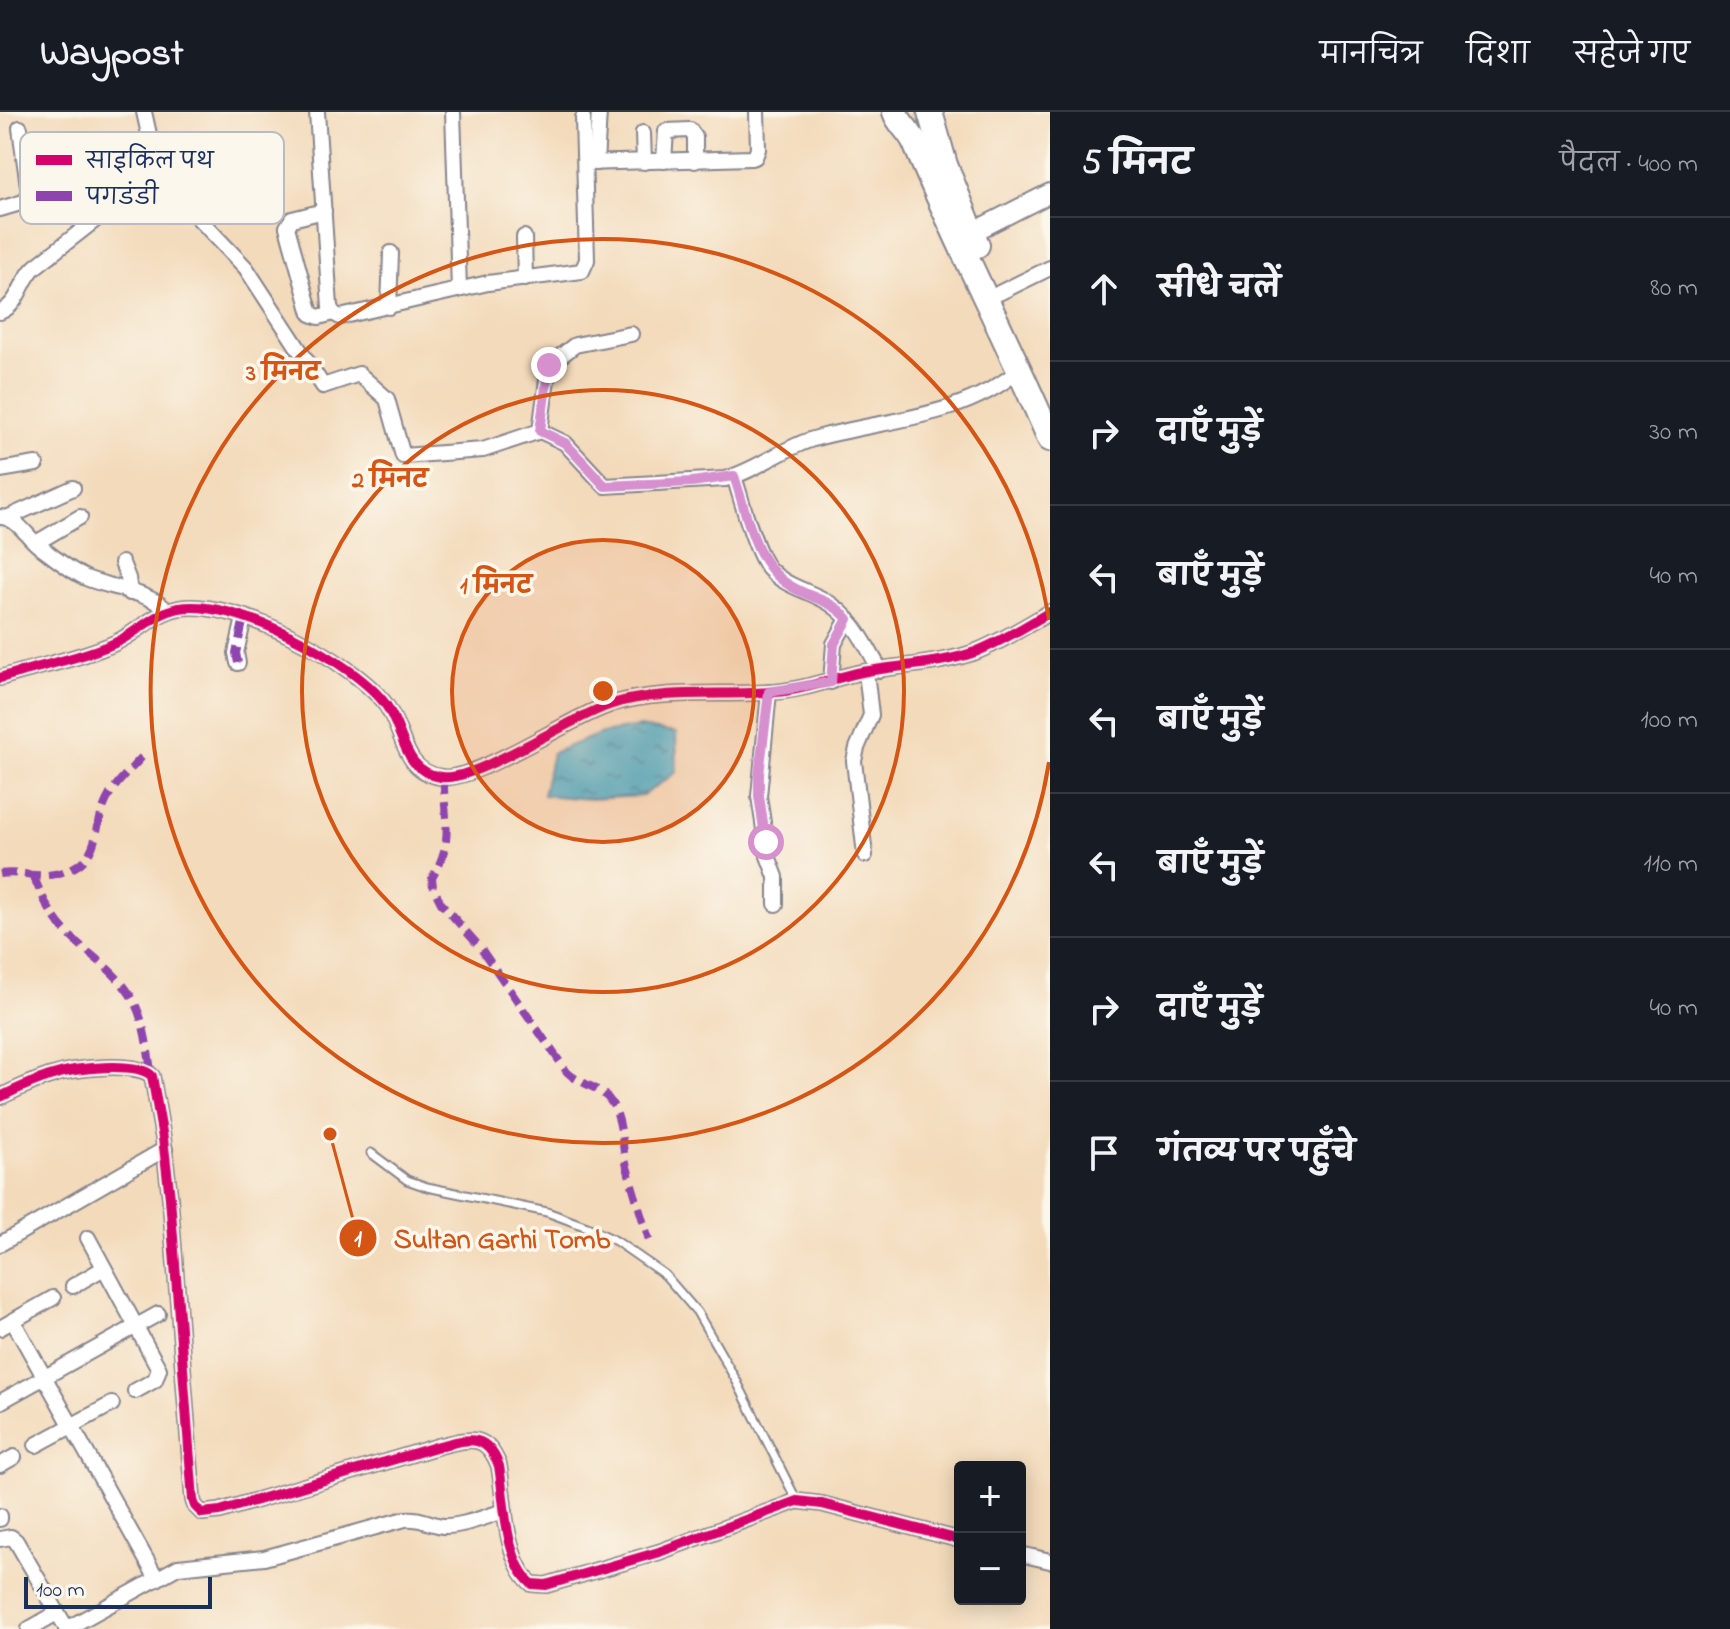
<!DOCTYPE html>
<html lang="hi">
<head>
<meta charset="utf-8">
<style>
  :root { --surface:#171b24; --page:#20242c; --text:#f1f3f6; --muted:#9ea1a6; --line:#363941 }
  body { margin:0; font-family:"Indie Flower","Playpen Sans Deva",sans-serif; background:var(--page); color:var(--text) }
  .controls { position:absolute; right:24px; bottom:24px; display:grid; overflow:hidden; border-radius:8px; box-shadow:0 4px 20px #0003 }
  .controls button { width:72px; height:72px; display:grid; place-items:center; padding:0; border:0; border-bottom:2px solid var(--line); background:var(--surface); color:var(--text); font:40px sans-serif }
  .scale { position:absolute; left:24px; bottom:20px; width:188px; box-sizing:border-box; padding-left:8px; border:4px solid #1b2f5e; border-top:0; font-size:22px; line-height:28px; white-space:nowrap; color:#1b2f5e; -webkit-text-stroke:6px #fbf7ec; paint-order:stroke }
  .stop { position:absolute; width:24px; height:24px; margin:-18px; border:6px solid #d690ce; border-radius:50%; background:#fff }
  .stop.end { background:#d690ce; border-color:#fff; box-shadow:0 2px 8px #0008 }
  .list { margin:0; padding:0; list-style:none }
  h2 { display:flex; justify-content:space-between; align-items:center; height:104px; margin:0; padding:0 32px; font-size:34px }
  h2 small { font-size:26px; font-weight:400; color:var(--muted) }
  .list li { display:grid; grid-template-columns:52px 1fr auto; gap:24px; align-items:center; box-sizing:border-box; height:144px; padding:0 32px; border-top:2px solid var(--line) }
  .list b { display:block; font-size:30px; white-space:nowrap }
  .list em { font-size:26px; font-style:normal; color:var(--muted) }
  .icon { flex:none; width:44px; height:44px; fill:none; stroke:currentColor; stroke-width:2; stroke-linecap:round; stroke-linejoin:round }
  .map { position:relative; flex:none; width:1050px; height:1517px; overflow:hidden }
  header { display:flex; align-items:center; gap:48px; box-sizing:border-box; height:112px; padding:0 40px; background:var(--surface); border-bottom:2px solid var(--line) }
  header strong { font-size:38px }
  nav { display:flex; gap:44px; margin-inline-start:auto; font-size:28px }
  main { display:flex }
  aside { flex:1; background:var(--surface) }
  .map>svg:first-child { display:block }
</style>
</head>
<body>
<header>
<strong>Waypost</strong>
<nav><a>मानचित्र</a><a>दिशा</a><a>सहेजे गए</a></nav>
</header>
<main>
<div class="map">
<svg width="1050" height="1517" viewBox="0 0 1050 1517">
  <defs>
    <pattern id="water-ripples" width="26" height="14" patternUnits="userSpaceOnUse" patternTransform="scale(2)"><rect width="26" height="14" fill="#4eb2cd"/><path d="M2 4q2-2 4 0t4 0M15 11q2-2 4 0t4 0" fill="none" stroke="#4091aa"/></pattern>
  </defs>
  <rect width="100%" height="100%" fill="#fbf7ec"/>
  <filter id="ink" filterUnits="userSpaceOnUse"><feTurbulence type="fractalNoise" baseFrequency=".0125" numOctaves="2"/><feDisplacementMap in="SourceGraphic" scale="16" xChannelSelector="R" yChannelSelector="G"/><feConvolveMatrix kernelMatrix="1 2 1 2 8 2 1 2 1" color-interpolation-filters="sRGB"/></filter>
  <filter id="wash" filterUnits="userSpaceOnUse"><feTurbulence type="fractalNoise" baseFrequency=".006" numOctaves="4" result="noise"/><feDisplacementMap in="SourceGraphic" scale="32" xChannelSelector="R" yChannelSelector="G"/><feGaussianBlur stdDeviation="1.8" result="paint"/><feColorMatrix in="noise" values="0 0 0 0 0 0 0 0 0 0 0 0 0 0 0 0 0 1.4 0 .05"/><feComposite in="paint" operator="in"/></filter>
  <g filter="url(#wash)">
    <rect width="100%" height="100%" fill="#f3daba"/>
    <path fill="url(#water-ripples)" stroke="#347096" stroke-width="2" d="M639,615l37,6 1,39 -35,24 -52,3 -47,-4 9,-42 50,-20z"/>
  </g>
  <g filter="url(#ink)">
    <g fill="none" stroke-linecap="round" stroke-linejoin="round">
      <defs>
        <path id="service" d="M371,1041l36,27 20,7 120,25 40,15 29,14 49,34 32,37 39,68 61,121"/>
        <g id="minor">
          <path d="M144,0l11,49 7,19 84,88 77,118 36,-12 28,25 16,57 80,-6 57,-19 9,-66 26,-20 56,-11"/>
          <path d="M317,0l13,195 3,6 7,4 148,-34 94,-12 5,-11 -4,-142"/>
          <path d="M453,0l6,177"/>
          <path d="M20,16l10,73"/>
          <path d="M643,21l1,29"/>
          <path d="M664,49l2,-30 24,-1 5,7v24"/>
          <path d="M585,51l166,-5 4,-1 3,-8 -1,-37"/>
          <path d="M596,51l3,-51"/>
          <path d="M0,97l27,-8 114,-16"/>
          <path d="M324,99l-32,8 -5,8 24,87 8,3 14,-4"/>
          <path d="M524,125l1,42"/>
          <path d="M999,181l51,-25"/>
          <path d="M389,195l2,-54"/>
          <path d="M0,200c20,-8 20,-31 35,-45l123,-96"/>
          <path d="M540,319l25,12 40,43 120,-7c30,-8 55,-29 85,-39 70,-21 151,-20 209,-70"/>
          <path d="M0,358l36,-6"/>
          <path d="M734,364c7,22 21,77 35,93 15,16 34,20 53,30 29,14 43,44 58,71"/>
          <path d="M0,405c17,0 26,19 39,29 15,11 30,24 47,32 21,9 68,15 81,33"/>
          <path d="M9,405l64,-29"/>
          <path d="M36,431l44,-26"/>
          <path d="M122,451l6,15 2,15"/>
          <path d="M238,551l-2,-10 8,-35"/>
          <path d="M0,566c38,-12 79,-19 115,-35 22,-10 39,-30 64,-35 55,-10 175,53 207,97 19,27 16,66 55,72 34,6 130,-61 171,-73 47,-15 112,-8 162,-12 31,-2 59,-14 88,-20 38,-7 76,-7 113,-20 26,-10 51,-26 75,-40"/>
          <path d="M831,570l3,-38 14,-25"/>
          <path d="M769,580l-10,104 9,60 8,21v27"/>
          <path d="M865,743l-11,-94 3,-13 14,-33 -5,-43"/>
          <path d="M0,985c17,-8 35,-17 53,-22 21,-7 84,-14 99,1l11,62 7,60 23,302 2,6 7,7 18,-2 219,-65c30,-7 47,-14 60,20 6,35 5,95 33,118l14,1 113,-33 138,-51 25,3 138,36"/>
          <path d="M88,1126l71,131 -4,11 -20,11"/>
          <path d="M0,1132l165,-95"/>
          <path d="M73,1174l31,-18"/>
          <path d="M13,1209l144,258"/>
          <path d="M0,1216l53,-30"/>
          <path d="M0,1290l158,-88"/>
          <path d="M36,1333l76,-41"/>
          <path d="M0,1353l14,-8"/>
          <path d="M0,1404v3"/>
          <path d="M0,1427l11,-2 5,4 51,88"/>
          <path d="M1020,1442l30,7"/>
          <path d="M29,1517l28,-16"/>
          <path d="M66,1517l112,-62 86,-9 141,-39c14,-2 24,5 38,7 19,1 43,-10 62,-15"/>
        </g>
        <path id="tertiary" d="M971,121l79,-40"/>
        <g id="primary">
          <path d="M895,0c4,12 15,19 20,31 42,100 92,196 135,296"/>
          <path d="M930,0l15,53 32,80"/>
        </g>
      </defs>
      <use href="#service" stroke="#87848c" stroke-width="11"/>
      <use href="#minor" stroke="#87848c" stroke-width="18"/>
      <use href="#tertiary" stroke="#87848c" stroke-width="22"/>
      <use href="#primary" stroke="#87848c" stroke-width="28"/>
      <use href="#service" stroke="#fff" stroke-width="7"/>
      <use href="#minor" stroke="#fff" stroke-width="14"/>
      <use href="#tertiary" stroke="#fff" stroke-width="18"/>
      <use href="#primary" stroke="#fff" stroke-width="24"/>
      <g stroke="#8e44ad" stroke-width="8" stroke-dasharray="16 8" stroke-linecap="butt">
        <path d="M238,551l-2,-10 8,-35"/>
        <path d="M444,666c-1,43 12,60 -12,100l1,9 8,16 38,43 88,126c12,12 29,13 41,26 15,18 13,43 18,65 7,26 15,52 23,77"/>
        <path d="M0,762c18,-3 37,4 55,0 51,-11 34,-45 55,-80 10,-16 24,-27 36,-42"/>
        <path d="M33,763c9,22 18,41 34,58 21,21 45,35 62,60 16,24 18,56 23,83"/>
      </g>
      <defs>
        <g id="cycleway">
          <path d="M0,566c38,-12 79,-19 115,-35 22,-10 39,-30 64,-35 55,-10 175,53 207,97 19,27 16,66 55,72 34,6 130,-61 171,-73 47,-15 112,-8 162,-12 31,-2 59,-14 88,-20 38,-7 76,-7 113,-20 26,-10 51,-26 75,-40"/>
          <path d="M0,985c17,-8 35,-17 53,-22 21,-7 84,-14 99,1l11,62 7,60 23,302 2,6 7,7 18,-2 219,-65c30,-7 47,-14 60,20 6,35 5,95 33,118l14,1 113,-33 138,-51 25,3 138,36"/>
        </g>
      </defs>
      <use href="#cycleway" stroke="#fbf7ec" stroke-width="15"/>
      <use href="#cycleway" stroke="#d6006c" stroke-width="10"/>
    </g>
  </g>
  <g fill="none" stroke-linecap="round" stroke-linejoin="round" filter="url(#ink)">
    <path stroke="#d690ce" stroke-width="10" d="M549,253l-9,66 25,12 40,43 87,-4 42,-6c13,38 20,87 55,109 21,14 41,13 59,34l-14,25 -3,38 -62,10 -10,83v21l7,46"/>
  </g>
  <circle cx="603" cy="579" r="151" fill="#d45514" fill-opacity=".12"/>
  <g fill="none" stroke="#d45514" stroke-width="4">
    <circle cx="603" cy="579" r="151"/>
    <circle cx="603" cy="579" r="301"/>
    <path d="M1049 650A452 452 0 1 1 1049 508"/>
  </g>
  <rect x="20" y="20" width="264" height="92" rx="12" fill="#fbf7ec" stroke="#b8bbc1" stroke-width="2"/>
  <rect x="36" y="43" width="36" height="10" fill="#d6006c"/>
  <rect x="36" y="79" width="36" height="10" fill="#8e44ad"/>
  <g font-size="22" fill="#1b2f5e">
    <text x="86" y="56">साइकिल पथ</text>
    <text x="86" y="92">पगडंडी</text>
  </g>
  <circle cx="603" cy="579" r="12" fill="#d45514" stroke="#fbf7ec" stroke-width="4"/>
  <g font-size="24" text-anchor="middle" font-weight="bold" fill="#d45514" stroke="#fbf7ec" stroke-width="7" stroke-linejoin="round" paint-order="stroke">
    <text x="283" y="268">3 मिनट</text>
    <text x="390" y="375">2 मिनट</text>
    <text x="496" y="481">1 मिनट</text>
  </g>
  <path fill="none" stroke="#d45514" stroke-width="3" d="M330 1022L358 1126"/>
  <g fill="#d45514" stroke="#fbf7ec" stroke-width="3">
    <circle cx="330" cy="1022" r="8"/>
    <circle cx="358" cy="1126" r="20"/>
  </g>
  <g font-size="24" text-anchor="middle" font-weight="bold" fill="#fff">
    <text x="358" y="1134">1</text>
  </g>
  <g font-size="28" text-anchor="middle" font-weight="bold" fill="#d45514" stroke="#fbf7ec" stroke-width="7" stroke-linejoin="round" paint-order="stroke">
    <text x="502" y="1136">Sultan Garhi Tomb</text>
  </g>
</svg>
<div class="controls">
<button>+</button>
<button>−</button>
</div>
<div class="scale">100 m</div>
<div class="stop" style="left:766px;top:730px"></div>
<div class="stop end" style="left:549px;top:253px"></div>
</div>
<aside>
<h2>5 मिनट<small>पैदल · 400 m</small></h2>
<ul class="list">
<li><svg class="icon" aria-label="ahead" viewBox="0 0 24 24"><path d="M12 20V5M6 11l6-6 6 6"/></svg><div><b>सीधे चलें</b></div><em>80 m</em></li>
<li><svg class="icon" aria-label="right" viewBox="0 0 24 24"><path d="M7 20v-9h11M14 6l5 5-5 5"/></svg><div><b>दाएँ मुड़ें</b></div><em>30 m</em></li>
<li><svg class="icon" aria-label="left" viewBox="0 0 24 24"><path d="M17 20v-9H6M10 6l-5 5 5 5"/></svg><div><b>बाएँ मुड़ें</b></div><em>40 m</em></li>
<li><svg class="icon" aria-label="left" viewBox="0 0 24 24"><path d="M17 20v-9H6M10 6l-5 5 5 5"/></svg><div><b>बाएँ मुड़ें</b></div><em>100 m</em></li>
<li><svg class="icon" aria-label="left" viewBox="0 0 24 24"><path d="M17 20v-9H6M10 6l-5 5 5 5"/></svg><div><b>बाएँ मुड़ें</b></div><em>110 m</em></li>
<li><svg class="icon" aria-label="right" viewBox="0 0 24 24"><path d="M7 20v-9h11M14 6l5 5-5 5"/></svg><div><b>दाएँ मुड़ें</b></div><em>40 m</em></li>
<li><svg class="icon" aria-label="arrive" viewBox="0 0 24 24"><path d="M6 21V4h12l-3 4 3 4H6"/></svg><div><b>गंतव्य पर पहुँचे</b></div></li>
</ul>
</aside>
</main>
</body>
</html>
